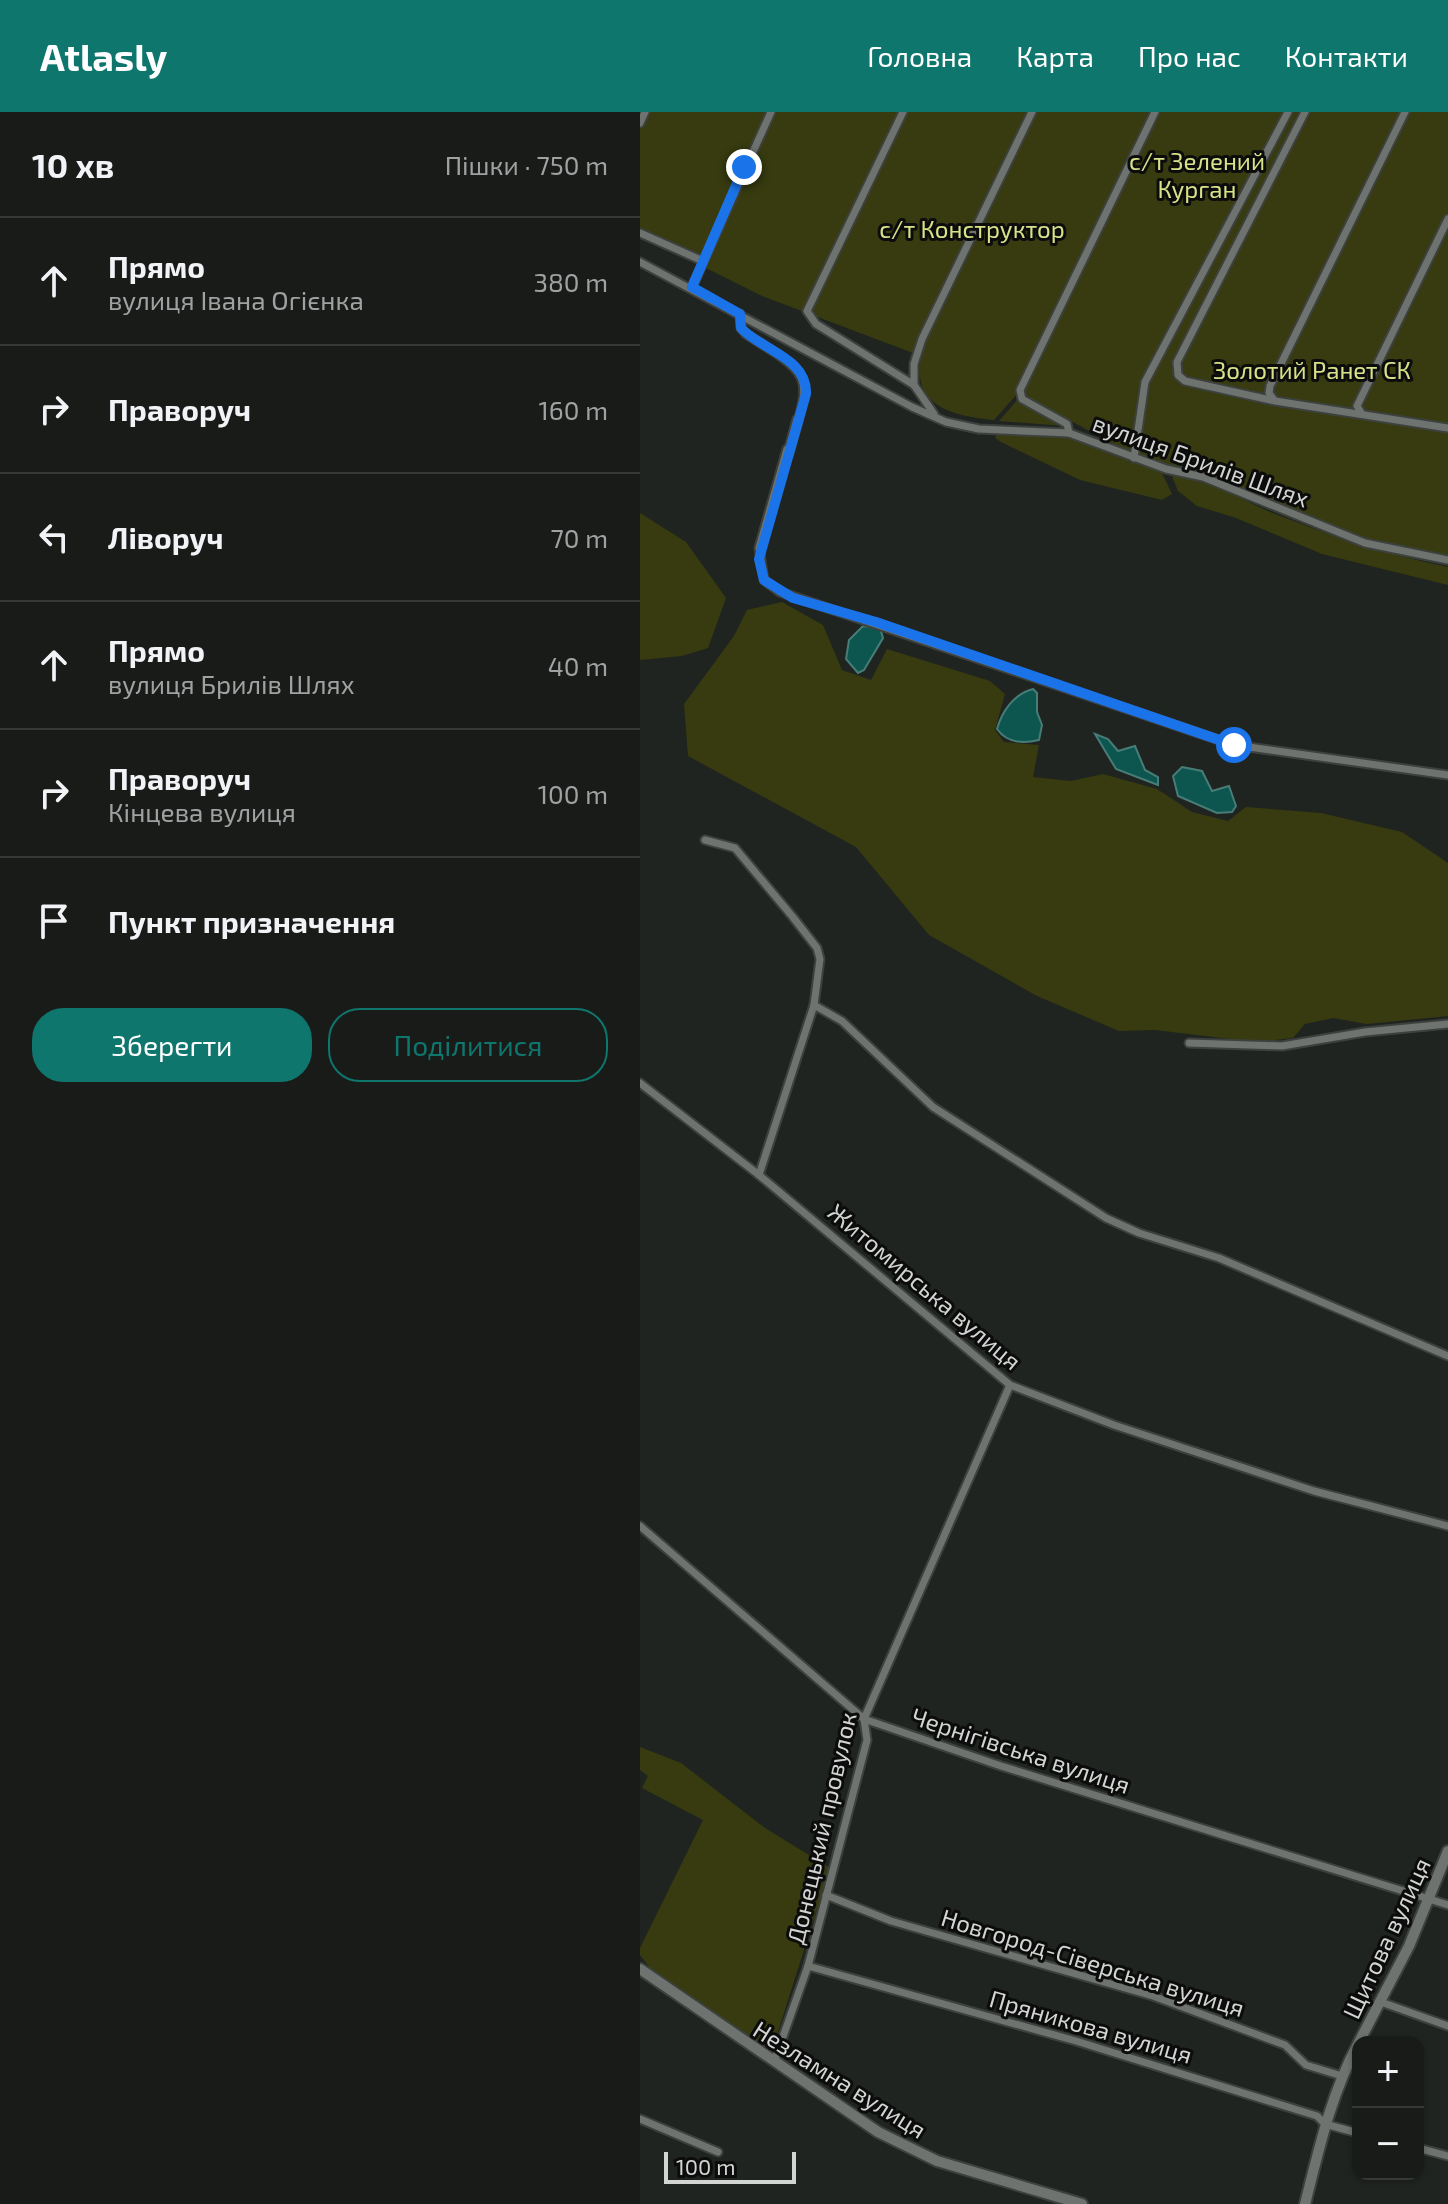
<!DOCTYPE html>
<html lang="uk">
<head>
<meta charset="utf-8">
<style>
  :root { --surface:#181b18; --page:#212421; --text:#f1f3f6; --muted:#9fa1a2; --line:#363937; --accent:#0f766e }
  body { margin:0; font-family:"Exo 2",sans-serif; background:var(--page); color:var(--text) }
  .controls { position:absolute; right:24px; bottom:24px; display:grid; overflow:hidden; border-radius:16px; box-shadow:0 2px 6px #0004 }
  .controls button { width:72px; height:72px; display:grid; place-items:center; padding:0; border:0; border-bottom:2px solid var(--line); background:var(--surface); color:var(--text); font:40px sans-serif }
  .scale { position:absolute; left:24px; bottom:20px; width:132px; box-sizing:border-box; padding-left:8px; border:4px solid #d2d5d2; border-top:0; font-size:22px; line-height:28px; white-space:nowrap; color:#d2d5d2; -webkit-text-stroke:6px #0b0c0b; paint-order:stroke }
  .stop { position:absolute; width:24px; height:24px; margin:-18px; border:6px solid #1a73e8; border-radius:50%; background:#fff }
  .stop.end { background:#1a73e8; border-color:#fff; box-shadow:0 2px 8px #0008 }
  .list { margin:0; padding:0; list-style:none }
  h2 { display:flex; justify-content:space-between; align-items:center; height:104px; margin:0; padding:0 32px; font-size:34px }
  h2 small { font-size:26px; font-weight:400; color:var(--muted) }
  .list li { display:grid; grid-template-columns:52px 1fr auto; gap:24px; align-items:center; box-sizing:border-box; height:128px; padding:0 32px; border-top:2px solid var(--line) }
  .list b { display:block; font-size:30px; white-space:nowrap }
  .list p { margin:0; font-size:26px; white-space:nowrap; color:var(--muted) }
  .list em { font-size:26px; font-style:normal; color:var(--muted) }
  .actions { display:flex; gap:16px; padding:24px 32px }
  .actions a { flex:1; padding:18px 0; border:2px solid var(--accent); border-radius:32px; text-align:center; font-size:28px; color:var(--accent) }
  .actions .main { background:var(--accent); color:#fff }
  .icon { flex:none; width:44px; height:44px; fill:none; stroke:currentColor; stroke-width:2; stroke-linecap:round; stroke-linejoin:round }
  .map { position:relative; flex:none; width:808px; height:2092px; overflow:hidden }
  header { display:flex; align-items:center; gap:48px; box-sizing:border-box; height:112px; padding:0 40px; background:var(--accent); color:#fff }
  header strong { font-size:38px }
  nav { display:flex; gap:44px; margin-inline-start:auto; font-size:28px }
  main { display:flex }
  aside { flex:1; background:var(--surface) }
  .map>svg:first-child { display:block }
</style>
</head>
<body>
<header>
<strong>Atlasly</strong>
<nav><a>Головна</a><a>Карта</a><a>Про нас</a><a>Контакти</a></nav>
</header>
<main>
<aside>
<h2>10 хв<small>Пішки · 750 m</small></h2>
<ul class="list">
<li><svg class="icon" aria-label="ahead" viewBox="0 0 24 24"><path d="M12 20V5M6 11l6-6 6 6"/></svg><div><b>Прямо</b><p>вулиця Івана Огієнка</p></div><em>380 m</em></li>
<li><svg class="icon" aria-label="right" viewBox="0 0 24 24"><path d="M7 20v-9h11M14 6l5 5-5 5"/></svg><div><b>Праворуч</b></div><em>160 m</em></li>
<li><svg class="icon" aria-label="left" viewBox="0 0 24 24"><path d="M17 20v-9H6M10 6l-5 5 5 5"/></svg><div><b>Ліворуч</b></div><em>70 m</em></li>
<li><svg class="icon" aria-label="ahead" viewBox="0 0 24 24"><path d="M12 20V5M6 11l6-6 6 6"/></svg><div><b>Прямо</b><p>вулиця Брилів Шлях</p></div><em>40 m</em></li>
<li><svg class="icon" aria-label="right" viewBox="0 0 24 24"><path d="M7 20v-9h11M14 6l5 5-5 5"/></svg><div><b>Праворуч</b><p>Кінцева вулиця</p></div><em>100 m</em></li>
<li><svg class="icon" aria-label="arrive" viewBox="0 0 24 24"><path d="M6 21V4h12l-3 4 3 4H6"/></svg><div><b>Пункт призначення</b></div></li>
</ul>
<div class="actions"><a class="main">Зберегти</a><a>Поділитися</a></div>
</aside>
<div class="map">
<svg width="808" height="2092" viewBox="0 0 808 2092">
  <rect width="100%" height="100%" fill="#202420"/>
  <g fill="#373b0f">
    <path d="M0,0h659l-2,6 3,-6h148v445l-84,-17 -97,-41 -132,-44 -117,-62 -24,27c-40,-4 -83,-13 -73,-64l-159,-60 -122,-61z"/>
    <path d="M378,287l47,27 -66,-5z"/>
    <path d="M357,321l75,4 89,34 11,23 -10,6 -82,-20 -79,-38 -6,-4z"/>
    <path d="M531,362c39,3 69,26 104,40 57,22 114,41 173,53v18l-126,-31 -86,-36 -39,-12 -19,-15z"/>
    <path d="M0,401l46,29 40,56 -18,50 -26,8 -42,4z"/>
    <path d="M142,490l41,23 19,45 29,10 16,-31 103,32 15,13 -10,36 9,12 35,3 -6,32 38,4 32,-7 54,15 35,23 36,9 18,-14 75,6 81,19 46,31v153l-81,8 -34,-6 -28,6 -12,14 -38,4 -100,-12 -36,1 -82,-35 -108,-61 -73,-88 -168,-91 -4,-52 50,-68 13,-26z"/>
    <path d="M0,1635l41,16 84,65 65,40 -59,186 -118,-82 -13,-17v-7l63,-128 -61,-32 6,-12 -8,-6z"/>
  </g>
  <g fill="#0d5650" stroke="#487c77" stroke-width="2">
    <path d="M223,514l17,2 3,10 -19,32 -6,3 -12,-14 3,-19z"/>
    <path d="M393,577l4,4v19l5,13 -3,15c-16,4 -32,3 -42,-11 5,-18 17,-35 36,-40z"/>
    <path d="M455,622l13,5 10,12 17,-5 10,24 13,7v8l-42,-16z"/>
    <path d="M542,655l20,4 10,20 17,-5 7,20 -4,6 -15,1 -39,-17 -5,-20z"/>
  </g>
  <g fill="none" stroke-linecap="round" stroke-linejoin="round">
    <defs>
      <g id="street">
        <path d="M263,0l-96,199 9,13 98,61 20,29"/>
        <path d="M665,0l-128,250 1,13 7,6 90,20 173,27"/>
        <path d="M0,11l5,-11"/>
        <path d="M0,121l63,28"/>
        <path d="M0,150l272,145 34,15 33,7 90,4 97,36 37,8 162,66 83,17"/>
        <path d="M52,175l79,-175"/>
        <path d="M100,202l1,14 5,6c71,44 65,41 43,119"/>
        <path d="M274,273v-21l8,-25 110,-227"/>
        <path d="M634,288l-5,-7 1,-7 135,-274"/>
        <path d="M722,302l-5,-8 91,-187"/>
        <path d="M429,321l-2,-9 -45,-25 -2,-9 135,-278"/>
        <path d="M147,337l-28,99 5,32 16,12 454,153 214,30"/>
        <path d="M148,340l9,-33"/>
        <path d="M494,346l11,-76 143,-270"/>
        <path d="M65,728l30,8 57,68 25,32 3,11 -6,46 -55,170"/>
        <path d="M174,893l28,16 91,86 173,111 33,15 80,25 229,98"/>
        <path d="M549,931l93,3 83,-14 83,-8"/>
        <path d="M0,971l119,92 251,210 104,40 200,66 134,35"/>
        <path d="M0,1414l224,193 137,47 447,139"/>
        <path d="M186,1783l65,26 262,75 132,49 21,20 36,11"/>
        <path d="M168,1854l268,75 241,75 8,8 33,9"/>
        <path d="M741,1890l67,24"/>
        <path d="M134,1950l34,-96 59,-226 -3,-21 146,-334"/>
        <path d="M0,2007l78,33"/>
        <path d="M778,2036l30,8"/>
      </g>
      <g id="secondary">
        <path d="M0,1857l238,163 59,29 145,43"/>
        <path d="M719,1930l50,-96 39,-95"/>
        <path d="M665,2092c14,-55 26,-110 53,-160"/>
      </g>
    </defs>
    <use href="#street" stroke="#3d413e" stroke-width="11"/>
    <use href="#secondary" stroke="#3d413e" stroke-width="14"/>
    <use href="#street" stroke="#6e736f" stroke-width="7"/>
    <use href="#secondary" stroke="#6e736f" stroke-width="10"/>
  </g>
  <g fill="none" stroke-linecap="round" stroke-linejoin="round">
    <path stroke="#1a73e8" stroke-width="10" d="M104,55l-52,120 48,27 1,14c20,22 67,30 65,66l-47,165 5,21 29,18 83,24 358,123"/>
  </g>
  <g text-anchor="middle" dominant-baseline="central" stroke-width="6" stroke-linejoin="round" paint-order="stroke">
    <g font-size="24" fill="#d8e288" stroke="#0b0c0b">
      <text x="557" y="48">с/т Зелений<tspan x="557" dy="28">Курган</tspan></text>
      <text x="332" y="116">с/т Конструктор</text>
      <text x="672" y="257">Золотий Ранет СК</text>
    </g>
    <g font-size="24" fill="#d2d5d2" stroke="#0b0c0b">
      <text transform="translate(561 348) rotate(20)">вулиця Брилів Шлях</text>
      <text transform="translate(285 1174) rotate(40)">Житомирська вулиця</text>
      <text transform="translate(381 1638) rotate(18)">Чернігівська вулиця</text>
      <text transform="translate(181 1716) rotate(-77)">Донецький провулок</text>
      <text transform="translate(746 1826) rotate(-65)">Щитова вулиця</text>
      <text transform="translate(453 1850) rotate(17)">Новгород-Сіверська вулиця</text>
      <text transform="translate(451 1914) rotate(16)">Пряникова вулиця</text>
      <text transform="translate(200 1967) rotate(32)">Незламна вулиця</text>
    </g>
  </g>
</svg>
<div class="controls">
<button>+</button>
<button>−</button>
</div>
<div class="scale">100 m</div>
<div class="stop" style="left:594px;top:633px"></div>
<div class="stop end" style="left:104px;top:55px"></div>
</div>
</main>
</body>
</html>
